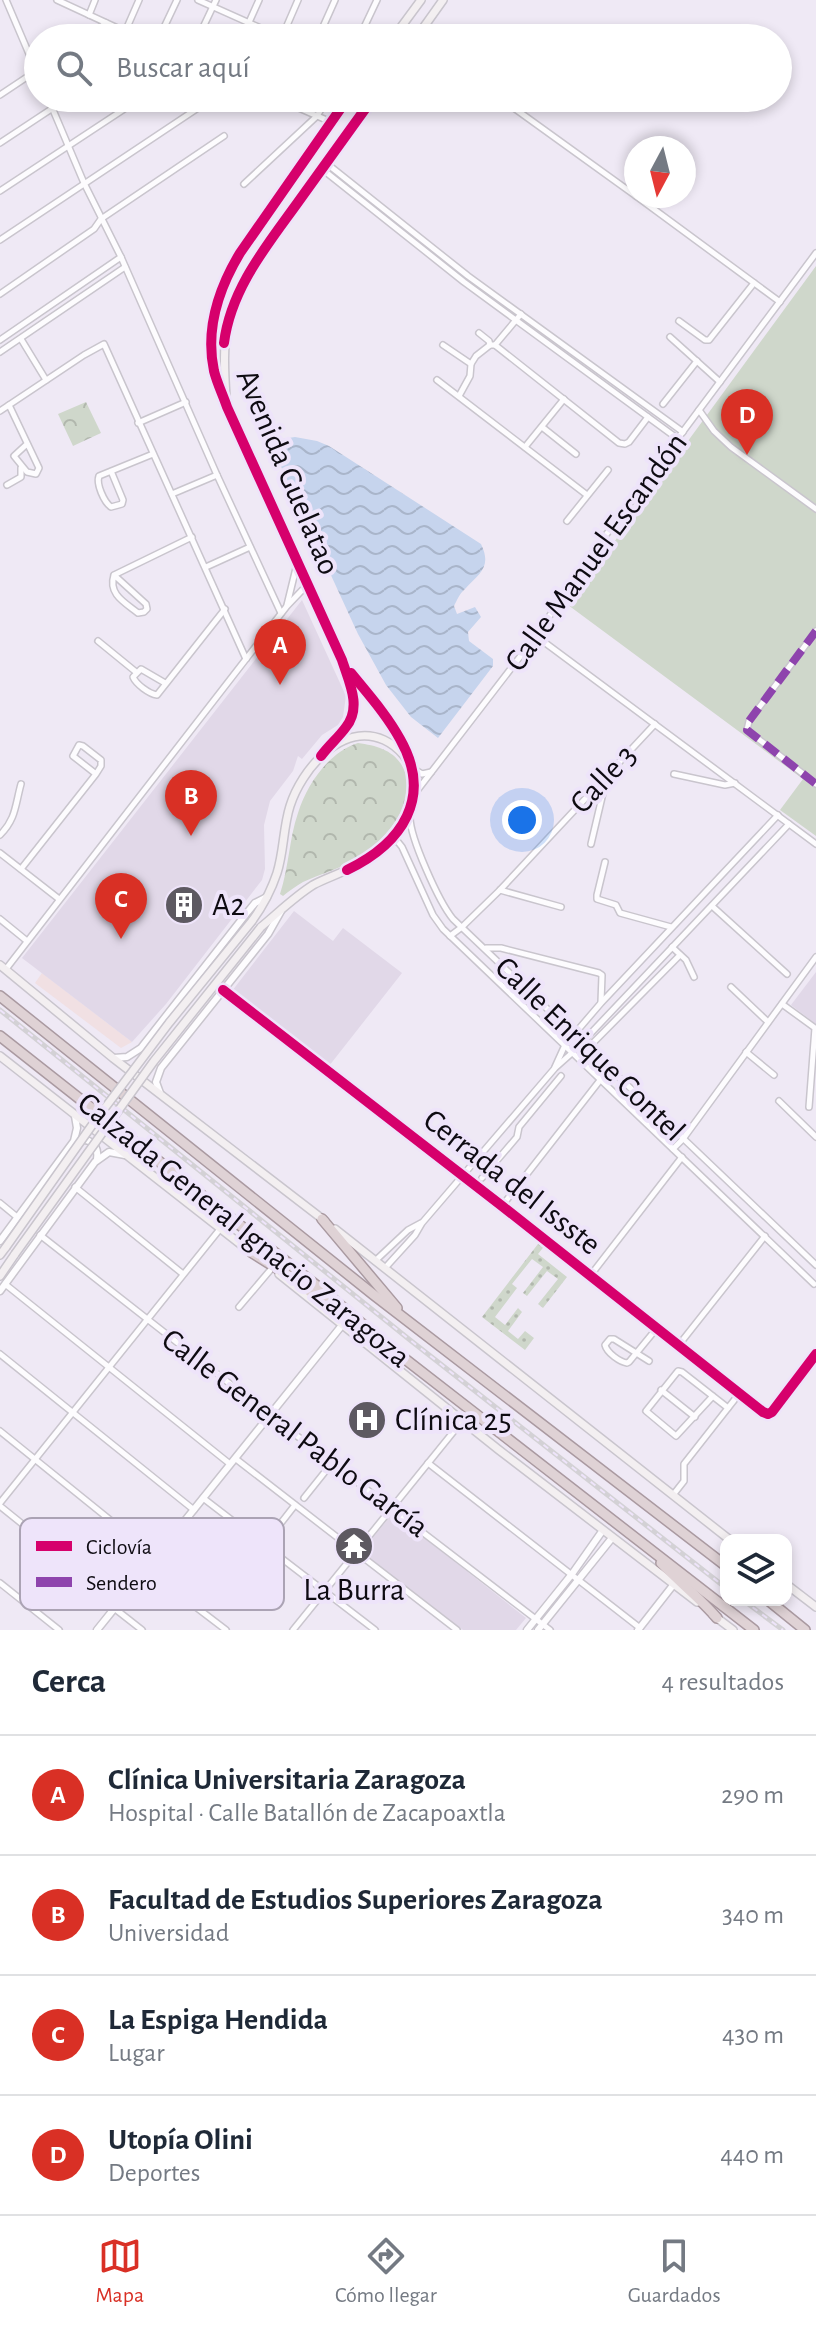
<!DOCTYPE html>
<html lang="es">
<head>
<meta charset="utf-8">
<style>
  :root { --surface:#fff; --page:#f6f6f7; --text:#1f2937; --muted:#747a83; --line:#e0e1e3; --accent:#d93025 }
  body { margin:0; font-family:"Alegreya Sans",sans-serif; background:var(--page); color:var(--text) }
  .controls { position:absolute; right:24px; bottom:24px; display:grid; overflow:hidden; border-radius:16px; box-shadow:0 4px 12px #0003 }
  .controls button { width:72px; height:72px; display:grid; place-items:center; padding:0; border:0; border-bottom:2px solid var(--line); background:var(--surface); color:var(--text); font:40px sans-serif }
  .compass { position:absolute; left:624px; top:136px; width:72px; height:72px; border-radius:50%; background:var(--surface); box-shadow:0 4px 12px #0003; rotate:187deg }
  .you { position:absolute; left:522px; top:820px; width:28px; height:28px; margin:-20px; border:6px solid #fff; border-radius:50%; background:#1a73e8; box-shadow:0 0 0 12px #1a73e833 }
  .badge { display:grid; place-items:center; width:52px; height:52px; border-radius:50%; background:var(--accent); color:#fff; font-size:26px; font-weight:700 }
  .pin { position:absolute; translate:-50% -66px; filter:drop-shadow(0 2px 4px #0008) }
  .pin::after { content:''; position:absolute; top:42px; width:28px; height:24px; background:inherit; clip-path:polygon(0 0,100% 0,50% 100%) }
  .list { margin:0; padding:0; list-style:none }
  h2 { display:flex; justify-content:space-between; align-items:center; height:104px; margin:0; padding:0 32px; font-size:34px }
  h2 small { font-size:26px; font-weight:400; color:var(--muted) }
  .list li { display:grid; grid-template-columns:52px 1fr auto; gap:24px; align-items:center; box-sizing:border-box; height:120px; padding:0 32px; border-top:2px solid var(--line) }
  .list b { display:block; font-size:30px; white-space:nowrap }
  .list p { margin:0; font-size:26px; white-space:nowrap; color:var(--muted) }
  .list em { font-size:26px; font-style:normal; color:var(--muted) }
  .icon { flex:none; width:44px; height:44px; fill:none; stroke:currentColor; stroke-width:2; stroke-linecap:round; stroke-linejoin:round }
  .map { position:relative; flex:none; width:816px; height:1630px; overflow:hidden }
  .search { position:absolute; background:var(--surface); box-shadow:0 4px 12px #0003; left:24px; right:24px; top:24px; height:88px; display:flex; align-items:center; gap:20px; box-sizing:border-box; padding:0 28px; border-radius:44px; color:var(--muted); font-size:30px }
  .sheet { height:584px; background:var(--surface) }
  nav { display:flex; justify-content:space-around; align-items:center; box-sizing:border-box; height:112px; border-top:2px solid var(--line); background:var(--surface); font-size:22px; color:var(--muted) }
  nav a { display:grid; justify-items:center; gap:4px }
  nav .on { color:var(--accent) }
  .map>svg:first-child { display:block }
</style>
</head>
<body>
<div class="map">
<svg width="816" height="1630" viewBox="0 0 816 1630">
  <defs>
    <pattern id="grass-dots" width="8" height="8" patternUnits="userSpaceOnUse" patternTransform="scale(2)"><rect width="8" height="8" fill="#cfd7cb"/><path d="M2 2h.1M6 6h.1" fill="none" stroke="#b1b7ad" stroke-width="1.8" stroke-linecap="round"/></pattern>
    <pattern id="park-crowns" width="20" height="18" patternUnits="userSpaceOnUse" patternTransform="scale(2)"><rect width="20" height="18" fill="#cfd7cb"/><path d="M2 6a3 3 0 1 1 6 0M12 15a3 3 0 1 1 6 0" fill="none" stroke="#b1b7ad"/></pattern>
    <pattern id="water-waves" width="16" height="10" patternUnits="userSpaceOnUse" patternTransform="scale(2)"><rect width="16" height="10" fill="#c6d4ed"/><path d="M0 5q4-4 8 0t8 0" fill="none" stroke="#a9b5ca"/></pattern>
  </defs>
  <rect width="100%" height="100%" fill="#efe9f5"/>
  <path fill="#f1e0e3" d="M42,973l90,69 -11,6 -86,-65z"/>
  <g fill="#e1d8e8">
    <path d="M302,600l44,96 -3,21 -5,8 -16,10 -20,24 -4,-3 -5,15 -23,30 -6,24 1,44 -3,11 -96,124 -34,38 -110,-84z"/>
    <path d="M294,911l39,30 10,-13 59,45 -73,93 -97,-75z"/>
    <path d="M816,972v52l-25,-19z"/>
    <path d="M393,1513l133,105 -10,12h-53l-102,-78z"/>
  </g>
  <path fill="url(#grass-dots)" d="M541,1240l5,4 -8,10 29,23 -24,31 -5,-4 20,-25 -11,-8 -20,25 -4,-3 20,-26 -11,-8 -20,25 5,4 -22,29 10,8 13,-17 4,4 -14,19 10,8 7,-8 9,7 -9,12 -43,-33z"/>
  <g fill="url(#park-crowns)">
    <path d="M86,402l15,31 -28,13 -15,-32z"/>
    <path d="M358,743c22,3 41,9 48,32 10,32 -26,70 -51,85 -16,9 -35,14 -52,22 -7,4 -14,9 -20,14l-3,-2c9,-27 9,-55 18,-81 9,-29 31,-61 60,-70z"/>
  </g>
  <path fill="#cfd7cb" d="M816,266v570l-36,-26 23,-31 -235,-174z"/>
  <path fill="url(#water-waves)" d="M295,437l22,4 12,5 152,98c11,23 -1,29 -16,45 -5,4 -8,11 -11,17l3,8 18,-7 6,10 -13,15 1,9 24,18v7l-55,72 -27,-21 -25,-32 -28,-51 -80,-174 -1,-11 5,-10z"/>
  <g fill="none" stroke-linecap="round" stroke-linejoin="round">
    <defs>
      <g id="minor">
        <path d="M6,0l32,75"/>
        <path d="M57,0l82,38"/>
        <path d="M198,0l85,38"/>
        <path d="M89,15l6,-15"/>
        <path d="M401,28l15,10"/>
        <path d="M125,32l14,-32"/>
        <path d="M282,37l16,-37"/>
        <path d="M84,38l22,-15"/>
        <path d="M159,38l18,-38"/>
        <path d="M198,38l18,-38"/>
        <path d="M242,38l17,-38"/>
        <path d="M318,38l17,-38"/>
        <path d="M359,38l18,-38"/>
        <path d="M0,95l36,-24"/>
        <path d="M48,98l36,85 37,74 96,218 64,138"/>
        <path d="M276,98l55,24"/>
        <path d="M500,98l136,98"/>
        <path d="M0,143l68,-45"/>
        <path d="M326,163l142,113 215,156"/>
        <path d="M322,169l142,113 214,157"/>
        <path d="M244,184l73,-68 11,-18"/>
        <path d="M0,191l141,-93"/>
        <path d="M636,196l144,106"/>
        <path d="M0,240l213,-142"/>
        <path d="M0,294l94,-65 7,-10 123,-83"/>
        <path d="M679,321l26,19h4l45,-57"/>
        <path d="M479,333l10,8 1,4h5l124,98 6,1 4,-2 19,-25"/>
        <path d="M670,337l50,45"/>
        <path d="M21,339l25,41"/>
        <path d="M0,340l121,-83"/>
        <path d="M443,345l28,19 -1,12 -11,20"/>
        <path d="M495,345l26,-31"/>
        <path d="M0,352l125,-85"/>
        <path d="M471,364l5,-8 14,-11"/>
        <path d="M437,380l150,115"/>
        <path d="M663,404l34,-43"/>
        <path d="M9,405l30,63 -3,6 -9,-2 -13,-16 13,-12"/>
        <path d="M699,410l15,21 17,16 85,62"/>
        <path d="M0,411l84,-56 20,-11 142,315"/>
        <path d="M138,423l48,-21"/>
        <path d="M542,427l34,27"/>
        <path d="M525,447l39,-48"/>
        <path d="M111,471l12,29 -1,4 -11,3c-7,-5 -15,-23 -12,-31l54,-22"/>
        <path d="M7,485l14,-8v-9"/>
        <path d="M172,494l45,-19"/>
        <path d="M567,521l41,-51"/>
        <path d="M206,567l44,-20"/>
        <path d="M114,575l32,29 1,5 -3,3 -6,1c-14,-11 -30,-19 -24,-38l78,-38"/>
        <path d="M287,605l10,-41"/>
        <path d="M816,631l-67,90 -2,9 69,54"/>
        <path d="M536,636l280,208"/>
        <path d="M98,641l38,31"/>
        <path d="M165,683l-24,-14 -8,8c3,7 16,17 24,18l68,-86"/>
        <path d="M412,768l10,6 9,-2"/>
        <path d="M674,774l51,11 10,-2"/>
        <path d="M416,792l120,-156 52,-77 228,-306"/>
        <path d="M410,816c-1,20 29,86 43,103l363,346"/>
        <path d="M0,835c16,-16 15,-29 21,-51"/>
        <path d="M390,840l8,2 4,5 31,68 10,14 371,355"/>
        <path d="M591,844l16,-68"/>
        <path d="M0,853l59,46"/>
        <path d="M605,862l-8,33v4l19,6 4,8 51,14"/>
        <path d="M21,869l75,-95 5,-8v-6l-18,-14 -4,-1 -6,11 23,18"/>
        <path d="M500,890l61,17"/>
        <path d="M712,906l75,68"/>
        <path d="M0,919l27,22"/>
        <path d="M450,936l12,-9 38,-37 155,-166"/>
        <path d="M672,947l14,13 8,17"/>
        <path d="M486,948h15l98,25 3,2 -1,27"/>
        <path d="M6,969l281,-363 21,-22"/>
        <path d="M731,987l37,35"/>
        <path d="M223,990l279,216 261,206 5,2 4,-2 44,-58"/>
        <path d="M782,1004l33,24 -6,79"/>
        <path d="M588,1048l92,-93"/>
        <path d="M746,1052l28,23"/>
        <path d="M555,1067l10,-22 36,-42 177,-188"/>
        <path d="M779,1101l37,36"/>
        <path d="M673,1149l10,-10 133,-182"/>
        <path d="M482,1178l35,-41 2,-10 42,-51"/>
        <path d="M75,1187l108,87"/>
        <path d="M0,1203l17,14"/>
        <path d="M502,1206l99,-127"/>
        <path d="M40,1235l231,181 279,214"/>
        <path d="M375,1261l33,-31 13,-7"/>
        <path d="M385,1268l30,-33 7,-12 133,-155 18,-16 216,-228"/>
        <path d="M590,1276l92,-119"/>
        <path d="M5,1284l225,180"/>
        <path d="M239,1307l33,-39"/>
        <path d="M678,1346l87,-110"/>
        <path d="M0,1354l194,156"/>
        <path d="M649,1361l-35,-22h-4l-5,6c2,8 15,17 22,18l2,-1 28,-34"/>
        <path d="M661,1390l34,27"/>
        <path d="M713,1396l-37,40 -30,-25 32,-40 4,1 46,36"/>
        <path d="M0,1431l156,126"/>
        <path d="M236,1459l221,171"/>
        <path d="M428,1463l212,165"/>
        <path d="M673,1495l11,-14v-17l55,-70"/>
        <path d="M203,1498l172,132"/>
        <path d="M304,1498l28,-35"/>
        <path d="M0,1503l220,-274"/>
        <path d="M0,1506l119,96"/>
        <path d="M263,1546l32,-41"/>
        <path d="M146,1569l80,61"/>
        <path d="M0,1583l59,47"/>
        <path d="M114,1608l28,22"/>
        <path d="M293,1630l170,-210"/>
      </g>
      <g id="tertiary">
        <path d="M114,1058l13,-1 14,-9 105,-134 9,-11 12,-6"/>
        <path d="M160,1093l-4,-11 5,-14 107,-134 13,-23"/>
        <path d="M78,1140c13,-2 21,6 19,19"/>
        <path d="M0,1241l74,-100 3,-13 -2,-12"/>
        <path d="M0,1291l95,-129 14,-10 16,3"/>
        <path d="M97,1630l246,-306"/>
        <path d="M527,1630l45,-56 31,-44"/>
        <path d="M538,1630l74,-92"/>
        <path d="M638,1630l36,-46"/>
      </g>
      <g id="secondary">
        <path d="M393,38l28,-38"/>
        <path d="M416,38l27,-38"/>
        <path d="M226,397c-4,-61 -2,-82 30,-135l117,-164"/>
        <path d="M348,669l49,64 11,24"/>
        <path d="M321,756c8,-11 18,-19 25,-29 16,-20 3,-45 -4,-67l-115,-253c-4,-12 -10,-24 -13,-36 -9,-42 5,-83 26,-118l108,-155"/>
        <path d="M252,921c11,-15 19,-30 25,-48 7,-22 6,-45 13,-67 11,-35 51,-85 94,-66 15,7 27,21 30,37 7,39 -30,74 -62,90 -12,7 -26,11 -39,18 -19,12 -35,28 -52,42"/>
        <path d="M0,965l113,93 212,163"/>
        <path d="M0,1056l253,198"/>
        <path d="M335,1229l395,311"/>
        <path d="M0,1255l6,-8"/>
        <path d="M279,1274l220,176 198,152"/>
        <path d="M0,1276l15,-22"/>
        <path d="M786,1584l30,23"/>
        <path d="M713,1615l20,15"/>
      </g>
      <g id="motorway">
        <path d="M0,996l374,299 352,271"/>
        <path d="M0,1036l326,257 61,52 367,285"/>
        <path d="M322,1219l75,89"/>
        <path d="M251,1252l35,22 70,51"/>
        <path d="M661,1563c18,19 39,35 56,55"/>
        <path d="M768,1600l37,30"/>
      </g>
    </defs>
    <use href="#minor" stroke="#c9c5cd" stroke-width="8"/>
    <use href="#tertiary" stroke="#c9c5cd" stroke-width="9"/>
    <use href="#secondary" stroke="#c9c5cd" stroke-width="10"/>
    <use href="#motorway" stroke="#aa9aa1" stroke-width="12"/>
    <use href="#minor" stroke="#fdfcfe" stroke-width="5"/>
    <use href="#tertiary" stroke="#fdfcfe" stroke-width="6"/>
    <use href="#secondary" stroke="#f3eff1" stroke-width="7"/>
    <use href="#motorway" stroke="#dfd2d5" stroke-width="9"/>
    <defs>
      <g id="rail">
        <path d="M0,1010l410,330 316,248"/>
        <path d="M743,1600l40,30"/>
      </g>
    </defs>
    <use href="#rail" stroke="#d3d1d5" stroke-width="5"/>
    <use href="#rail" stroke="#eee4fa" stroke-width="2" stroke-dasharray="6" stroke-linecap="butt"/>
    <defs>
      <g id="secondary-bridge">
        <path d="M6,1247l89,-126 74,-98 83,-102"/>
        <path d="M15,1254l139,-193 107,-134"/>
      </g>
    </defs>
    <use href="#secondary-bridge" stroke="#c9c5cd" stroke-width="10" stroke-linecap="butt"/>
    <use href="#secondary-bridge" stroke="#f3eff1" stroke-width="7"/>
    <path stroke="#8e44ad" stroke-width="8" stroke-dasharray="16 8" stroke-linecap="butt" d="M816,631l-67,90 -2,9 69,54"/>
    <defs>
      <g id="cycleway">
        <path d="M224,343c7,-56 45,-100 77,-145 24,-33 48,-67 72,-100"/>
        <path d="M321,756c8,-11 18,-19 25,-29 16,-20 3,-45 -4,-67l-115,-253c-4,-12 -10,-24 -13,-36 -9,-42 5,-83 26,-118l108,-155"/>
        <path d="M347,870c56,-27 86,-73 53,-131 -13,-24 -32,-45 -49,-66"/>
        <path d="M223,990l279,216 261,206 5,2 4,-2 44,-58"/>
      </g>
    </defs>
    <use href="#cycleway" stroke="#eee4fa" stroke-width="15"/>
    <use href="#cycleway" stroke="#d6006c" stroke-width="10"/>
  </g>
  <defs>
    <symbol id="building-disc" viewBox="-11 -11 22 22"><circle r="9.5" fill="#5d5961" stroke="#eee4fa"/><path d="M-4-6H4V6H1V3H-1V6H-4ZM-2.5-4.3h1.7v1.8h-1.7ZM.8-4.3h1.7v1.8H.8ZM-2.5-1h1.7V.8h-1.7ZM.8-1h1.7V.8H.8Z" fill="#fff"/></symbol>
    <symbol id="hospital-disc" viewBox="-11 -11 22 22"><circle r="9.5" fill="#5d5961" stroke="#eee4fa"/><path d="M-5-5h3v3.5h4V-5h3V5h-3V1.5h-4V5h-3Z" fill="#fff"/></symbol>
    <symbol id="temple-disc" viewBox="-11 -11 22 22"><circle r="9.5" fill="#5d5961" stroke="#eee4fa"/><path d="M0-6L5-2H3V0L6.5 2.5H4V6H1.5V3h-3V6H-4V2.5H-6.5L-3 0V-2H-5Z" fill="#fff"/></symbol>
  </defs>
  <g fill-rule="evenodd">
    <use href="#building-disc" x="162" y="883" width="44" height="44"/>
    <use href="#hospital-disc" x="345" y="1398" width="44" height="44"/>
    <use href="#temple-disc" x="332" y="1524" width="44" height="44"/>
  </g>
  <g text-anchor="middle" dominant-baseline="central" stroke-width="8" stroke-linejoin="round" paint-order="stroke">
    <g font-size="32" fill="#0e0b12" stroke="#eee4fa">
      <text transform="translate(288 472) rotate(67)">Avenida Guelatao</text>
      <text transform="translate(596 552) rotate(-54)">Calle Manuel Escandón</text>
      <text transform="translate(603 779) rotate(-47)">Calle 3</text>
      <text transform="translate(590 1049) rotate(44)">Calle Enrique Contel</text>
      <text transform="translate(512 1182) rotate(38)">Cerrada del Issste</text>
      <text transform="translate(244 1230) rotate(39)">Calzada General Ignacio Zaragoza</text>
      <text transform="translate(295 1433) rotate(37)">Calle General Pablo García</text>
    </g>
    <g font-size="32" fill="#0e0b12" stroke="#eee4fa" text-anchor="start">
      <text x="212" y="905">A2</text>
      <text x="395" y="1420">Clínica 25</text>
      <text x="354" y="1590" text-anchor="middle">La Burra</text>
    </g>
  </g>
  <rect x="20" y="1518" width="264" height="92" rx="12" fill="#eee4fa" stroke="#aba3b4" stroke-width="2"/>
  <rect x="36" y="1541" width="36" height="10" fill="#d6006c"/>
  <rect x="36" y="1577" width="36" height="10" fill="#8e44ad"/>
  <g font-size="22" fill="#0e0b12">
    <text x="86" y="1554">Ciclovía</text>
    <text x="86" y="1590">Sendero</text>
  </g>
</svg>
<div class="controls">
<button><svg class="icon" aria-label="layers" viewBox="0 0 24 24"><path d="M12 4l9 5-9 5-9-5zM3 14l9 5 9-5"/></svg></button>
</div>
<svg class="compass" viewBox="-18 -18 36 36"><path d="M0-13l5 13h-10z" fill="#e53935"/><path d="M0 13l5-13h-10z" fill="#747a83"/></svg>
<div class="you"></div>
<div class="pin badge" style="left:280px;top:685px">A</div>
<div class="pin badge" style="left:191px;top:836px">B</div>
<div class="pin badge" style="left:121px;top:939px">C</div>
<div class="pin badge" style="left:747px;top:455px">D</div>
<div class="search"><svg class="icon" aria-label="search" viewBox="0 0 24 24"><circle cx="10" cy="10" r="6"/><path d="M15 15l6 6"/></svg>Buscar aquí</div>
</div>
<section class="sheet">
<h2>Cerca<small>4 resultados</small></h2>
<ul class="list">
<li><span class="badge">A</span><div><b>Clínica Universitaria Zaragoza</b><p>Hospital · Calle Batallón de Zacapoaxtla</p></div><em>290 m</em></li>
<li><span class="badge">B</span><div><b>Facultad de Estudios Superiores Zaragoza</b><p>Universidad</p></div><em>340 m</em></li>
<li><span class="badge">C</span><div><b>La Espiga Hendida</b><p>Lugar</p></div><em>430 m</em></li>
<li><span class="badge">D</span><div><b>Utopía Olini</b><p>Deportes</p></div><em>440 m</em></li>
</ul>
</section>
<nav>
<a class="on"><svg class="icon" aria-label="map" viewBox="0 0 24 24"><path d="M3 6l6-2 6 2 6-2v14l-6 2-6-2-6 2zM9 4v14M15 6v14"/></svg>Mapa</a>
<a><svg class="icon" aria-label="directions" viewBox="0 0 24 24"><path d="M12 3l9 9-9 9-9-9zM9 14v-3h6M13 9l2 2-2 2"/></svg>Cómo llegar</a>
<a><svg class="icon" aria-label="saved" viewBox="0 0 24 24"><path d="M7 4h10v16l-5-4-5 4z"/></svg>Guardados</a>
</nav>
</body>
</html>
